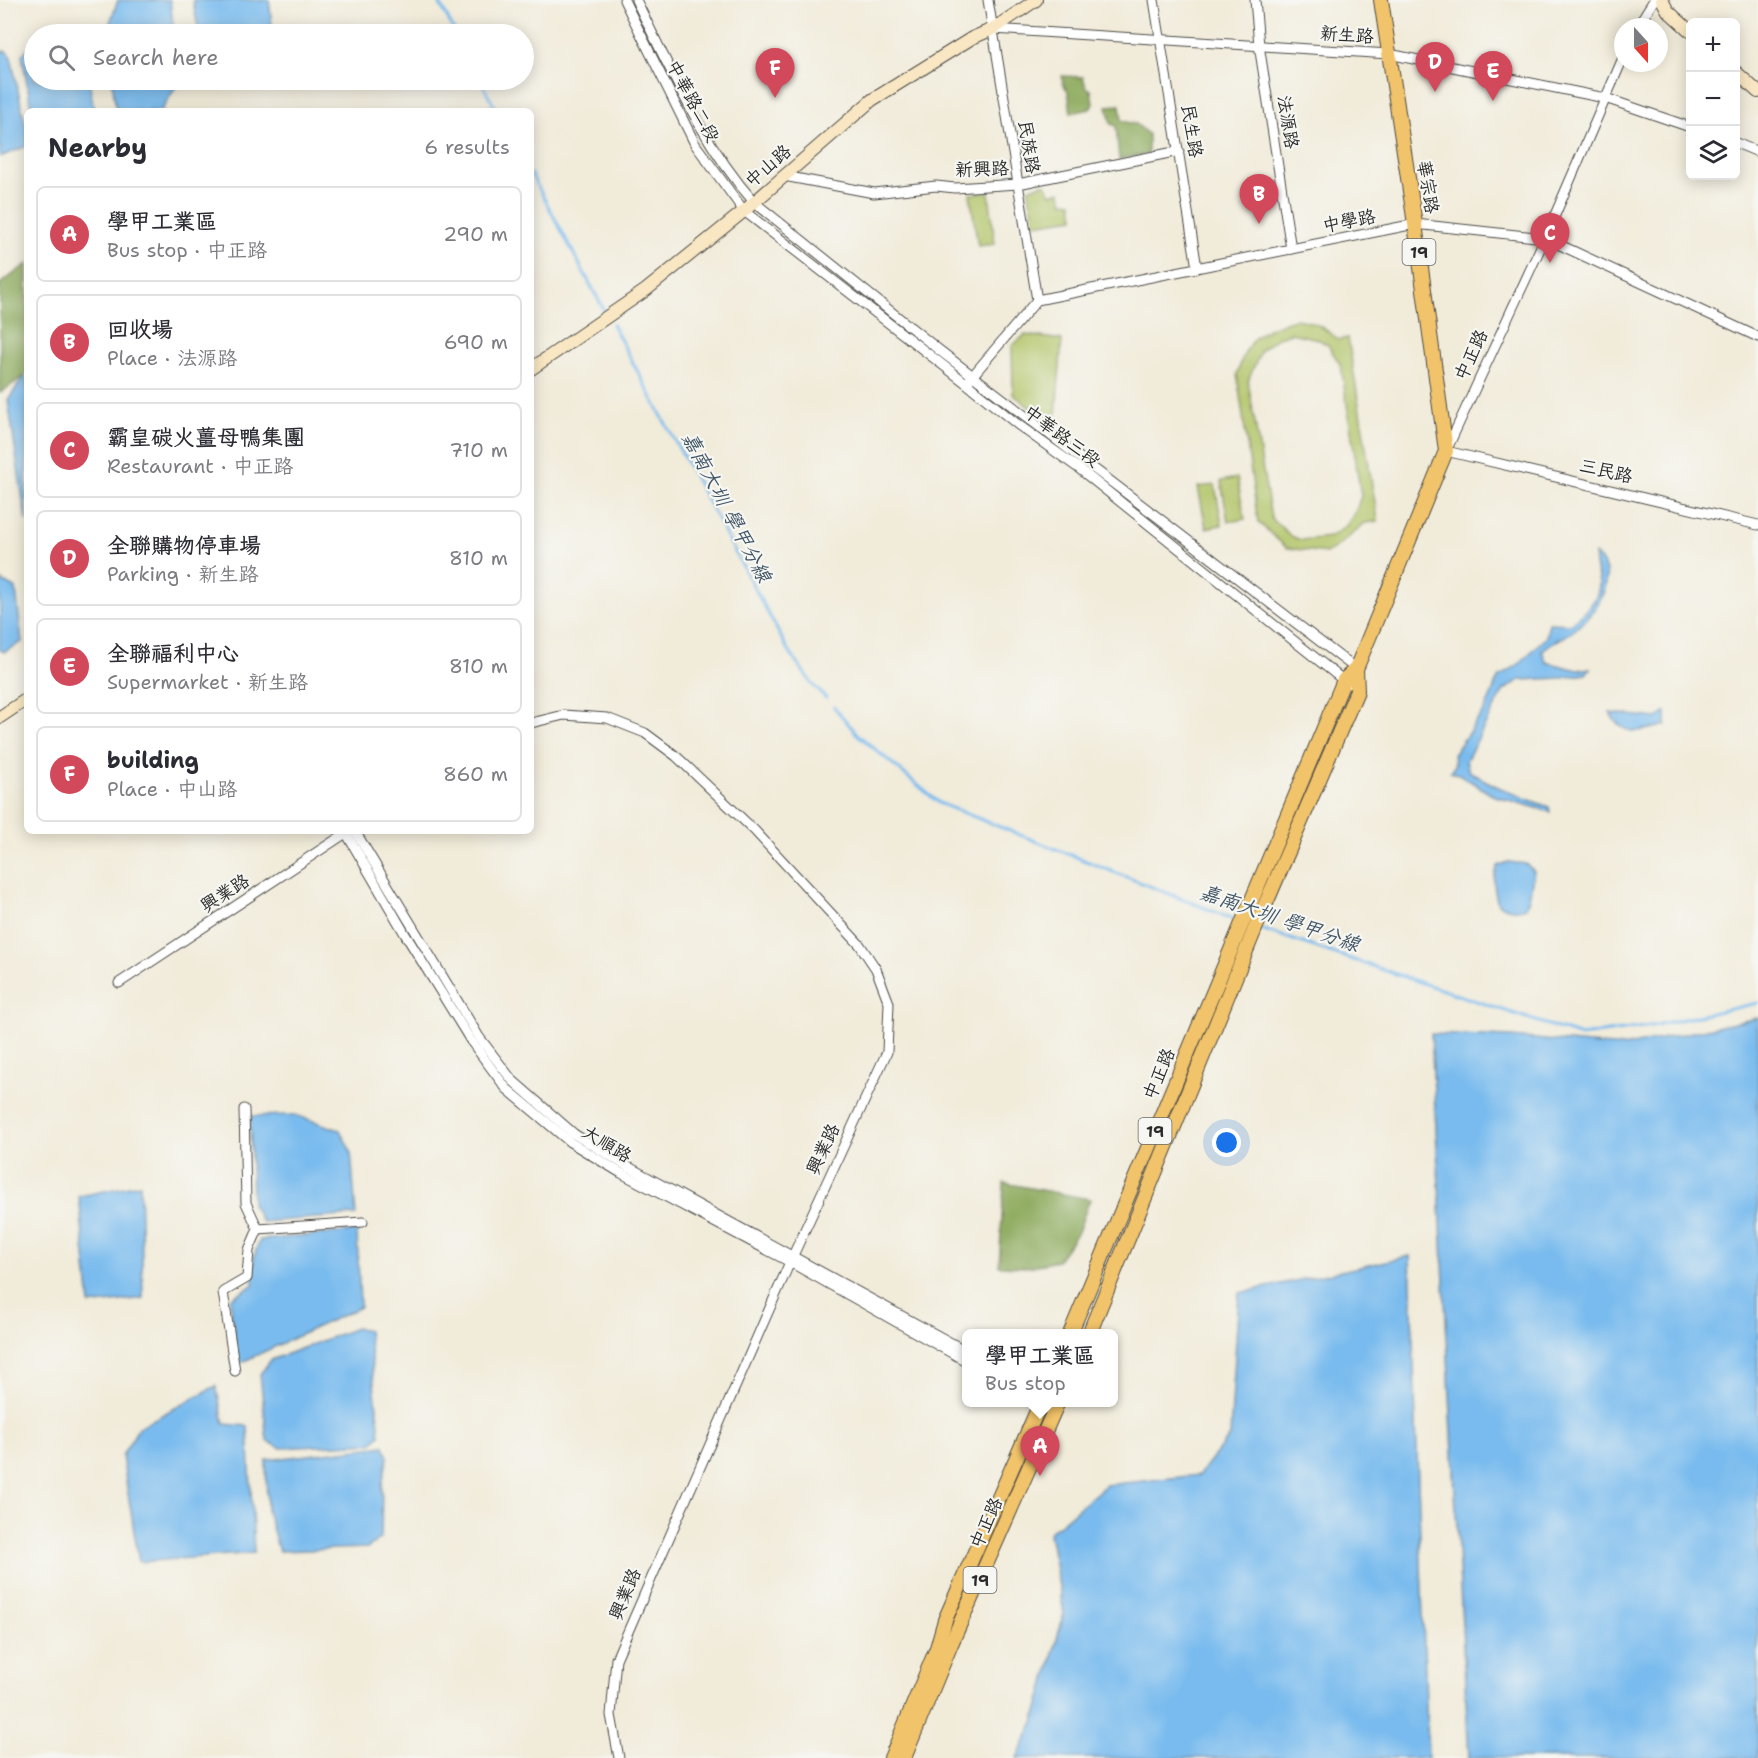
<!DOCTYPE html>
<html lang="en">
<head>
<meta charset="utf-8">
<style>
  :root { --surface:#fff; --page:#f7f7f7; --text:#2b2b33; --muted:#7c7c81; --line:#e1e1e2; --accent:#d1495b }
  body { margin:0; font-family:"Shantell Sans","LXGW WenKai TC",sans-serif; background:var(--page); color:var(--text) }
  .controls { position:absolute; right:18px; top:18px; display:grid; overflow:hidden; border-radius:9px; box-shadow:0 3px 15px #0003 }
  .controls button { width:54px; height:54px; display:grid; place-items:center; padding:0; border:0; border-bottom:2px solid var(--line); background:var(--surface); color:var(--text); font:30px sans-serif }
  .compass { position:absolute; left:1614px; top:18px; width:54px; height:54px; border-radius:50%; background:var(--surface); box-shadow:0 3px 15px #0003; rotate:159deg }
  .you { position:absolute; left:1227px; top:1143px; width:21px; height:21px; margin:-15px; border:4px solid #fff; border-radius:50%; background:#1a73e8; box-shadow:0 0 0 9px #1a73e833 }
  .badge { display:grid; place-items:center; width:39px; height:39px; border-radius:50%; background:var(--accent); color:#fff; font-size:20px; font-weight:700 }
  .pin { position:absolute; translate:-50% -50px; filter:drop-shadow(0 2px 3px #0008) }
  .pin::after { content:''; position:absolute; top:32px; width:21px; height:18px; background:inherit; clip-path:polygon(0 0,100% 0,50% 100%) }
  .popup { position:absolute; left:962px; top:1329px; width:156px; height:78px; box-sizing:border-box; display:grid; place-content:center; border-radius:9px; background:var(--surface); filter:drop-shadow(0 2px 4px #0005); font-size:20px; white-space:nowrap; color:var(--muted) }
  .popup b { font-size:22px; color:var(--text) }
  .popup::after { content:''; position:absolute; left:50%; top:100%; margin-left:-12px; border:12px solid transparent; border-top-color:var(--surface) }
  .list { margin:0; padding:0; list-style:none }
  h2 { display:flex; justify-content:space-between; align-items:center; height:78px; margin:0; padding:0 24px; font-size:26px }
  h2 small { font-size:20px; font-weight:400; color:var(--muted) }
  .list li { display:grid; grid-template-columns:39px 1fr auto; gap:18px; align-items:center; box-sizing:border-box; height:96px; margin:0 12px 12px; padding:0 12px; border:2px solid var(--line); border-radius:9px }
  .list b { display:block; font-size:22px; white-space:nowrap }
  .list p { margin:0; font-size:20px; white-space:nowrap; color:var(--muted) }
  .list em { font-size:20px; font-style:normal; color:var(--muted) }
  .icon { flex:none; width:33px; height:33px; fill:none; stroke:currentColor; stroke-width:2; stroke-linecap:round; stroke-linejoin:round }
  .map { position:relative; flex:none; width:1758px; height:1758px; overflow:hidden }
  .search { position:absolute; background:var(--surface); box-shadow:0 3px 15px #0003; left:24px; top:24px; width:510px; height:66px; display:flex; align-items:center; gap:15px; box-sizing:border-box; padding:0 21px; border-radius:33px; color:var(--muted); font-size:22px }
  .panel { position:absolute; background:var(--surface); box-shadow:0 3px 15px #0003; left:24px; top:108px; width:510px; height:726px; border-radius:9px }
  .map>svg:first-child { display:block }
</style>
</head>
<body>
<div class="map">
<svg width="1758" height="1758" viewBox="0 0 1758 1758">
  <rect width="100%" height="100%" fill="#f6f6f2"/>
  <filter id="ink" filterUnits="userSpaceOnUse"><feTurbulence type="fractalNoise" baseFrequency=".0167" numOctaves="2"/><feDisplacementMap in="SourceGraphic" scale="12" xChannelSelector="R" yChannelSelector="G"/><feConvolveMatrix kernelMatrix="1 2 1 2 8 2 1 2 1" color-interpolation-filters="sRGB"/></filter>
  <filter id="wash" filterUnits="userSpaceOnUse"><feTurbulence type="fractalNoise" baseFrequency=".008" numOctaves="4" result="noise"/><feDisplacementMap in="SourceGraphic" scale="24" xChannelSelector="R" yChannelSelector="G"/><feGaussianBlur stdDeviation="1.35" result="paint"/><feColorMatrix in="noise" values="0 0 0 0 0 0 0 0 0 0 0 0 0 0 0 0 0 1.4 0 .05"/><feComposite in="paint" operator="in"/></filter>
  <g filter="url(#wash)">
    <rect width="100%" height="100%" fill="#f1ebd9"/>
    <g fill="#b2c569" stroke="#6e784a" stroke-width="1.5" fill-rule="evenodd">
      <path d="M1045,183l6,11 10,-3 1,10 10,1 2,16 -39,6 -7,-35z"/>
      <path d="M989,192l6,52 -17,2 -8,-52z"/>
      <path d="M1294,319c21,2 29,8 45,21l9,-2 30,183 -13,2 -22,19 -16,11 -40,-5 -29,-26 -21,-148c14,-41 18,-40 57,-55zM1291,333l27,6 10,6 13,21 20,130 -5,15 -10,15 -16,11 -29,3 -10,-4 -20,-18 -23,-137 13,-31 17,-13z"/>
      <path d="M1025,335l37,5 -7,88 -42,-34 -1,-48z"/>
      <path d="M1237,478l8,41 -17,3 -7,-41z"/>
      <path d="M1215,485l7,40 -16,3 -8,-41z"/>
    </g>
    <g fill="#8daa5d" stroke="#5c6a44" stroke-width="1.5">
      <path d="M1062,76l21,1 3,10 5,3 2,14 -3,5 -19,4 -3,-22 -5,-7z"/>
      <path d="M1120,105l2,16 14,3 12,10v20l-29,5 -3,-33 -5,-2 -4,-18z"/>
      <path d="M27,264v110l-27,19v-109z"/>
      <path d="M1004,1183l86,16 -12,33 -21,29 -29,6 -29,-1z"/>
    </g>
    <g fill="#79bbee" stroke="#52738c" stroke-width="1.5">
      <path d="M118,0h52l4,34h-68z"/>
      <path d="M193,0h76l4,34h-74z"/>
      <path d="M34,46v34h55l5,31h-62l-10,-56 6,-7z"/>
      <path d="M6,51l5,6 16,75v14l-27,11v-105z"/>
      <path d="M112,80h68l-19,31h-45z"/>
      <path d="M23,378h4l-1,143 -18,-121z"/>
      <path d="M1595,554c28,23 -2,64 -25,79 -12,8 -16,6 -28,18l4,11 32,8 12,-2 -4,6 -24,4 -42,2 -16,10 -38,71 3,10c25,16 52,26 80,36l1,5 -58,-17 -33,-21 -9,-2c6,-5 5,-10 3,-17l33,-47 12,-30 21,-14 27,-27 3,-14 22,1c14,-13 32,-25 27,-47 -2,-8 -5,-15 -3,-23z"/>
      <path d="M0,580l16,9 6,53 -18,10 -4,-2z"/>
      <path d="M1666,712v13c-25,6 -42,14 -56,-12l47,5z"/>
      <path d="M1508,862l18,2 8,7c-3,12 -3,25 -8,36 -11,4 -18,2 -28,-3 -4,-14 -6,-25 0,-38z"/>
      <path d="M1758,1018v740h-289l-38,-724 81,3 111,10z"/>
      <path d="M295,1115l45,15 11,22 5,63 -94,7 -10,-18 -2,-88z"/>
      <path d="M140,1184l3,114 -53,7 -11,-109z"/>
      <path d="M357,1231l3,76 -122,57 -8,-65 23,-14 1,-29 6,-16z"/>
      <path d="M1410,1256l18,502h-411l18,-38 29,-107 -15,-80 57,-48 93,-10 31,-39 9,-143z"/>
      <path d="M356,1328l12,3 12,104 -8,8 -91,5 -14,-7 -7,-67 11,-14z"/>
      <path d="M216,1386l8,38 24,2 6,127 -115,9 -17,-106 17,-29z"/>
      <path d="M384,1446l4,11 -6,27 -1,54 -14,10 -88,3 -12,-40 -1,-51z"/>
    </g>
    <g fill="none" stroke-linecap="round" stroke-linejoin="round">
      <g stroke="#79bbee" stroke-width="3">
        <path d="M438,0l18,34"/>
        <path d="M480,80l17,31"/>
        <path d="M531,174l73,136"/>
        <path d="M612,324l176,326 25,35 13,13"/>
        <path d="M834,707l23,27 82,69 299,118"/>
        <path d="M1261,929l320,107 70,-10 107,-23"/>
      </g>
    </g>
  </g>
  <g filter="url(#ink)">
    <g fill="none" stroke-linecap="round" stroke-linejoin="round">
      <defs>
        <g id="minor">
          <path d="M624,0l71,144 49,67 222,172 51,41 60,43 271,217"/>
          <path d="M636,0c35,70 66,143 118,202l185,148 417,319"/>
          <path d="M988,0l49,300"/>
          <path d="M1154,0l43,268"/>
          <path d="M1255,0l4,45 32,204"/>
          <path d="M1637,27l17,-27"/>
          <path d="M993,29l396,25 216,44 85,29"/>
          <path d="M1623,58l-78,180 -99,213 312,74"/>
          <path d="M1736,143l22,9"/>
          <path d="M784,176l90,17 62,-7 19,2 63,-4 161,-33"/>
          <path d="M969,380l68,-80 378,-76 130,14 213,99"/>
          <path d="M531,723l33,-8 43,3 38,15 31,23 78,74 106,115 16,24 13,34 -2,49 -97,210 -174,397 -5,56 8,43"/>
          <path d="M345,831l60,103 66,107 35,47 64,54 51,31 169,89 176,99"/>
          <path d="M355,831l124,206 33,43 62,54 51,31 341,186"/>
          <path d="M119,983l230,-152"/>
          <path d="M258,1229l105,-7"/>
          <path d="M235,1371l-12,-79 24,-14 2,-28 9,-21 -12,-26 -2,-94"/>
        </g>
        <g id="secondary">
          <path d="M1662,0l6,11 22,20"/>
          <path d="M1736,72l22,20"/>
          <path d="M531,369l115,-79 98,-79 128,-111 100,-62 21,-9 43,-29"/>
          <path d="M0,717l27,-18"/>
        </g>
        <g id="primary">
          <path d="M1070,1334l274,-654 12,-11"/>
          <path d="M1089,1334l166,-405 102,-238 -1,-22 90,-218 -31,-227 -34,-224"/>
          <path d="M891,1758l46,-110 8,-28 96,-218"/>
          <path d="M904,1758l47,-114 107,-242"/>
        </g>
      </defs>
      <use href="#minor" stroke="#494845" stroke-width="11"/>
      <use href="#secondary" stroke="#494845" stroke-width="14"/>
      <use href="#primary" stroke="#494845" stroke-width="16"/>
      <use href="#minor" stroke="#fff" stroke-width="9"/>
      <use href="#secondary" stroke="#f9e7c3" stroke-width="12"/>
      <use href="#primary" stroke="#f1c36a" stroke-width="14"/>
    </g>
  </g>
  <g text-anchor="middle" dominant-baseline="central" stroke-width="4.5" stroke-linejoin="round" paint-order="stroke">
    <g fill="#f6f6f2" stroke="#686867" stroke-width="1.5">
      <rect x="1402.5" y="239" width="33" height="26" rx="4.5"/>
      <rect x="1138.5" y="1118" width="33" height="26" rx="4.5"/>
      <rect x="963.5" y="1567" width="33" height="26" rx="4.5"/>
    </g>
    <g font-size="16" font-weight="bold" fill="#2b2b2b">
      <text x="1419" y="252">19</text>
      <text x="1155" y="1131">19</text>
      <text x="980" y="1580">19</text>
    </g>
    <g font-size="18" fill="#2b2b2b" stroke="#f6f6f2">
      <text transform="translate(1347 35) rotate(4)">新生路</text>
      <text transform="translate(693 101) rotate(62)">中華路二段</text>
      <text transform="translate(1288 122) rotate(81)">法源路</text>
      <text transform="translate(1192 131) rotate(81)">民生路</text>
      <text transform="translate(1029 147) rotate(81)">民族路</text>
      <text transform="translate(768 166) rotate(-41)">中山路</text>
      <text transform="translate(982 169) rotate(-2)">新興路</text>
      <text transform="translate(1428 187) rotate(81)">華宗路</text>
      <text transform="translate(1349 221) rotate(-11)">中學路</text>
      <text transform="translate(1471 355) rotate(-65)">中正路</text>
      <text transform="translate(1062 436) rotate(37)">中華路三段</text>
      <text transform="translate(1606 471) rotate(13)">三民路</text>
      <text transform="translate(225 893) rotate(-33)">興業路</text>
      <text transform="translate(1159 1074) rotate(-67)">中正路</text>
      <text transform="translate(607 1144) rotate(31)">大順路</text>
      <text transform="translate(823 1149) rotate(-65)">興業路</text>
      <text transform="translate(986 1523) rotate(-66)">中正路</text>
      <text transform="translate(625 1594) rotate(-67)">興業路</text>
    </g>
    <g font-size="20" font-style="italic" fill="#425666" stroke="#f6f6f2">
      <text transform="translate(727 507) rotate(62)">嘉南大圳 學甲分線</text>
      <text transform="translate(1280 918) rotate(19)">嘉南大圳 學甲分線</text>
    </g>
  </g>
</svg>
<div class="controls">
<button>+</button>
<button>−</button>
<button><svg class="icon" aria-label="layers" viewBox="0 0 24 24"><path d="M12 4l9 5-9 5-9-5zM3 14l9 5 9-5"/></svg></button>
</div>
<svg class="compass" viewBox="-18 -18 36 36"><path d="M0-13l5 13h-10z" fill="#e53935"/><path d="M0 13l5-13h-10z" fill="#7c7c81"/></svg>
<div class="you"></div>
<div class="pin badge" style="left:1040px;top:1476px">A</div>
<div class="popup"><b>學甲工業區</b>Bus stop</div>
<div class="pin badge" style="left:1259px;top:224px">B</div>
<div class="pin badge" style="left:1550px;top:263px">C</div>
<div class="pin badge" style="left:1435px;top:92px">D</div>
<div class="pin badge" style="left:1493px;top:101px">E</div>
<div class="pin badge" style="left:775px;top:98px">F</div>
<div class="search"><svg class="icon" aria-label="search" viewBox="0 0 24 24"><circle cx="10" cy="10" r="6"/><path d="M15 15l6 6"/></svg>Search here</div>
<section class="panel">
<h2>Nearby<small>6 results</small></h2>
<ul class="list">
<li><span class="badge">A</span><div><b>學甲工業區</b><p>Bus stop · 中正路</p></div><em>290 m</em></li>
<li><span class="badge">B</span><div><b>回收場</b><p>Place · 法源路</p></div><em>690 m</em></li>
<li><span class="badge">C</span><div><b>霸皇碳火薑母鴨集團</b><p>Restaurant · 中正路</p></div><em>710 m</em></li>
<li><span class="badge">D</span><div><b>全聯購物停車場</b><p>Parking · 新生路</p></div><em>810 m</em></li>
<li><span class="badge">E</span><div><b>全聯福利中心</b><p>Supermarket · 新生路</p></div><em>810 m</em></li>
<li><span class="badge">F</span><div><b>building</b><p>Place · 中山路</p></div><em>860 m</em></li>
</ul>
</section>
</div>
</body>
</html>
